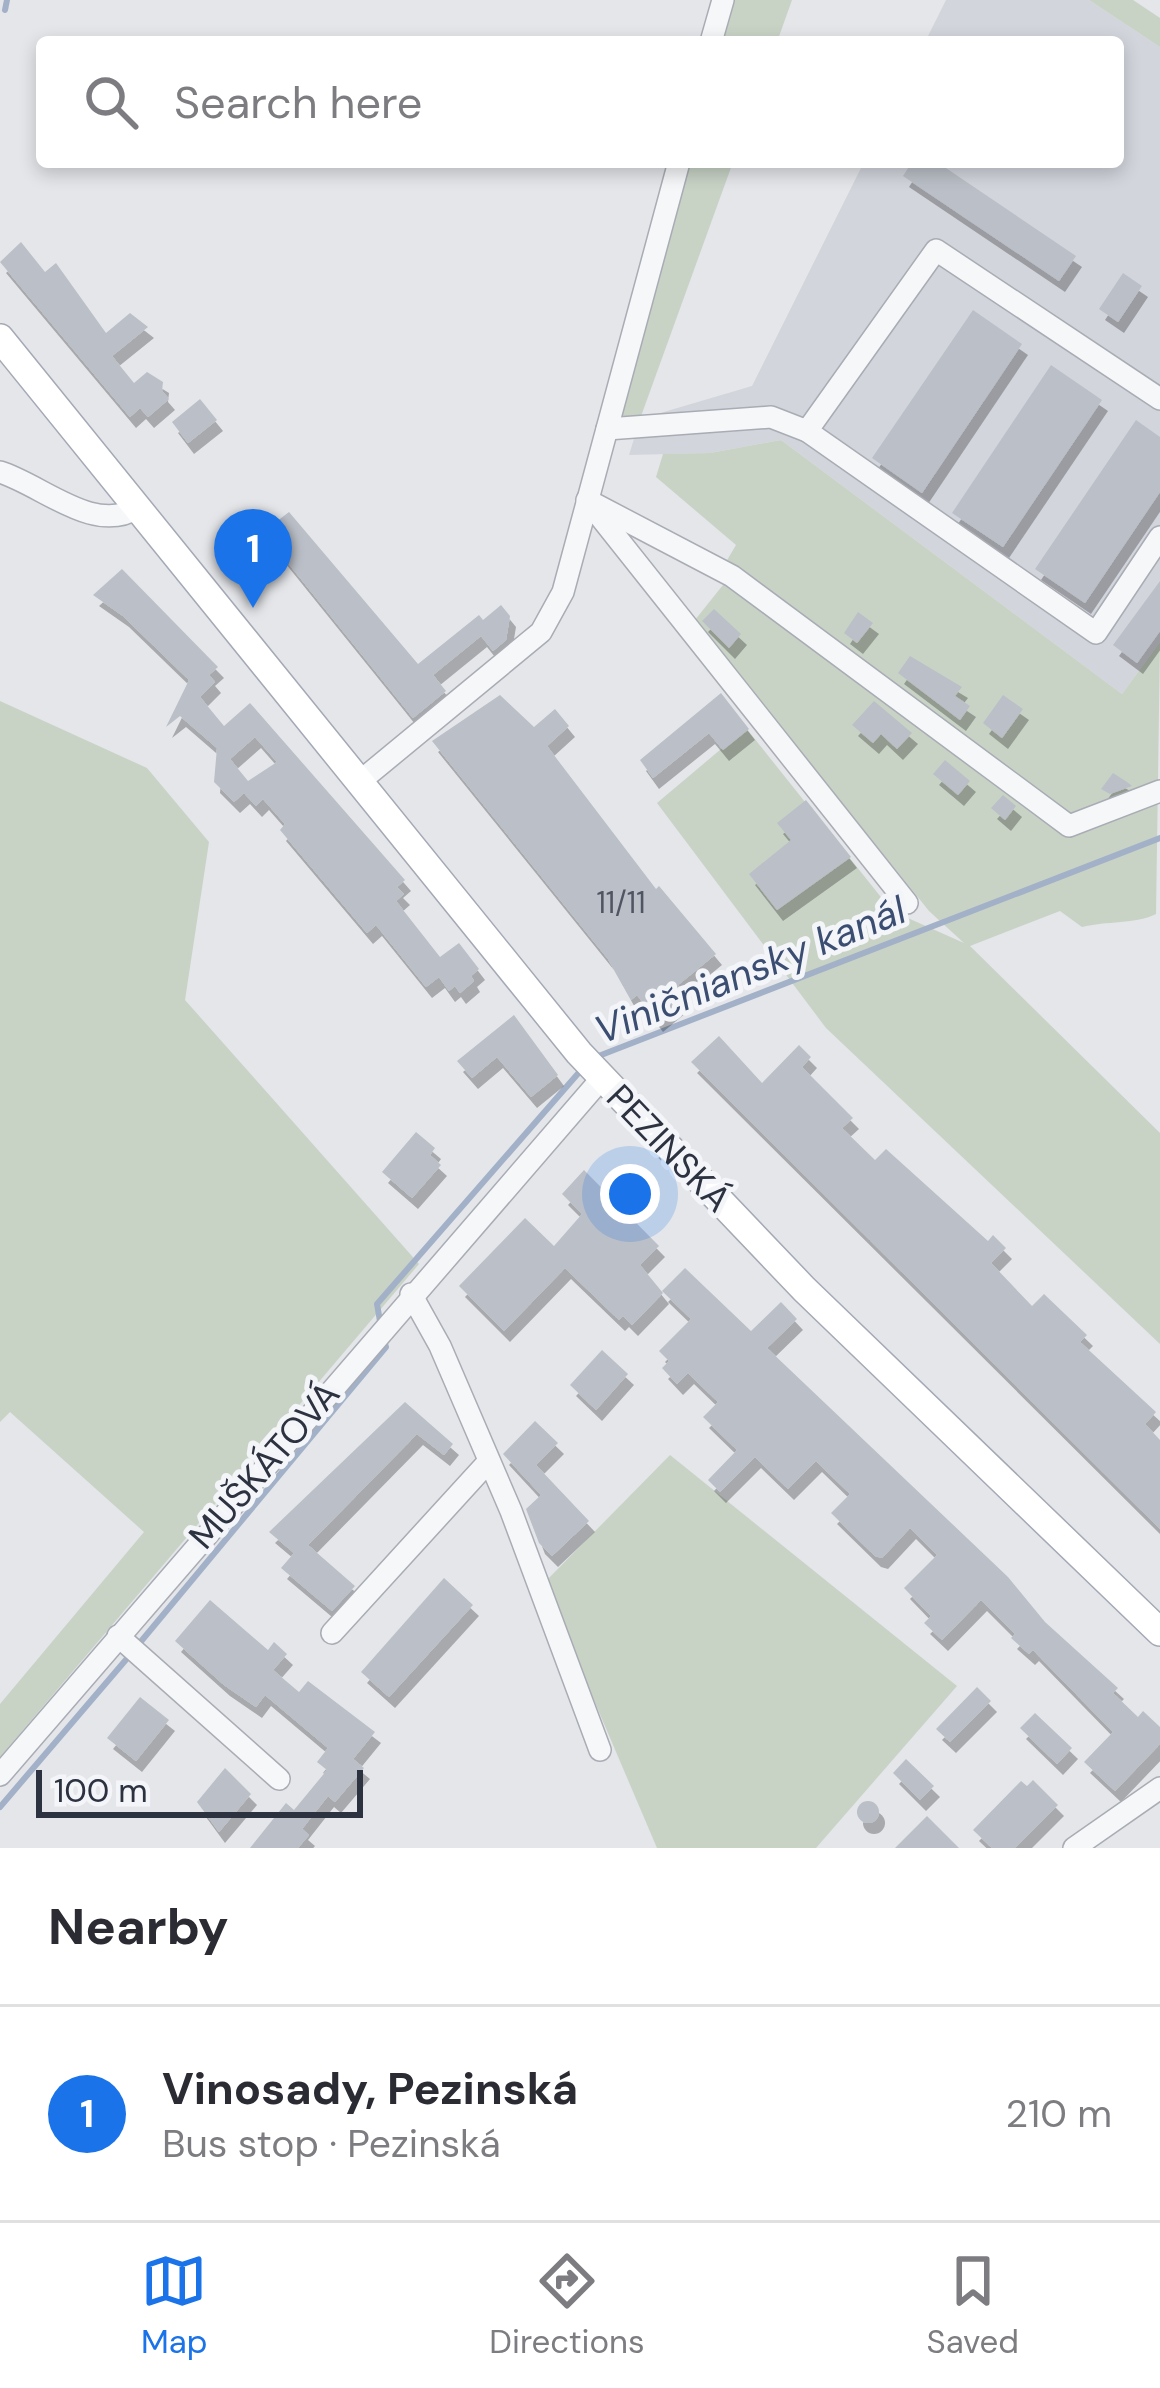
<!DOCTYPE html>
<html lang="en">
<head>
<meta charset="utf-8">
<style>
  :root { --surface:#fff; --page:#f2f2f3; --text:#2b2b33; --muted:#7c7c81; --line:#e1e1e2; --accent:#1a73e8 }
  body { margin:0; font-family:"DM Sans",sans-serif; background:var(--page); color:var(--text) }
  .scale { position:absolute; left:36px; bottom:30px; width:327px; box-sizing:border-box; padding-left:12px; border:6px solid #2d3241; border-top:0; font-size:33px; line-height:42px; white-space:nowrap; color:#2d3241; -webkit-text-stroke:9px #f3f5f8; paint-order:stroke }
  .you { position:absolute; left:630px; top:1194px; width:42px; height:42px; margin:-30px; border:9px solid #fff; border-radius:50%; background:#1a73e8; box-shadow:0 0 0 18px #1a73e833 }
  .badge { display:grid; place-items:center; width:78px; height:78px; border-radius:50%; background:var(--accent); color:#fff; font-size:39px; font-weight:700 }
  .pin { position:absolute; translate:-50% -99px; filter:drop-shadow(0 3px 6px #0008) }
  .pin::after { content:''; position:absolute; top:63px; width:42px; height:36px; background:inherit; clip-path:polygon(0 0,100% 0,50% 100%) }
  .list { margin:0; padding:0; list-style:none }
  h2 { display:flex; justify-content:space-between; align-items:center; height:156px; margin:0; padding:0 48px; font-size:51px }
  h2 small { font-size:39px; font-weight:400; color:var(--muted) }
  .list li { display:grid; grid-template-columns:78px 1fr auto; gap:36px; align-items:center; box-sizing:border-box; height:216px; padding:0 48px; border-top:3px solid var(--line) }
  .list b { display:block; font-size:45px; white-space:nowrap }
  .list p { margin:0; font-size:39px; white-space:nowrap; color:var(--muted) }
  .list em { font-size:39px; font-style:normal; color:var(--muted) }
  .icon { flex:none; width:66px; height:66px; fill:none; stroke:currentColor; stroke-width:2; stroke-linecap:round; stroke-linejoin:round }
  .map { position:relative; flex:none; width:1160px; height:1848px; overflow:hidden }
  .search { position:absolute; background:var(--surface); box-shadow:0 6px 18px #0003; left:36px; right:36px; top:36px; height:132px; display:flex; align-items:center; gap:30px; box-sizing:border-box; padding:0 42px; border-radius:12px; color:var(--muted); font-size:45px }
  .sheet { height:372px; background:var(--surface) }
  nav { display:flex; justify-content:space-around; align-items:center; box-sizing:border-box; height:168px; border-top:3px solid var(--line); background:var(--surface); font-size:33px; color:var(--muted) }
  nav a { display:grid; justify-items:center; gap:6px }
  nav .on { color:var(--accent) }
  .map>svg:first-child { display:block }
</style>
</head>
<body>
<div class="map">
<svg width="1160" height="1848" viewBox="0 0 1160 1848">
  <defs>
    <filter id="shadow"><feDropShadow dx="6" dy="11" stdDeviation="0" flood-color="#0004"/></filter>
  </defs>
  <rect width="100%" height="100%" fill="#e4e6ea"/>
  <path fill="#d2d5dc" d="M946,0h143l71,47v595l-38,52 -341,-254 -71,13 -81,2 11,-36 112,-33 112,-224h254v-120h-193z"/>
  <g fill="#c8d3c6">
    <path d="M733,0h59l-15,42h-56z"/>
    <path d="M1089,0h44l27,18v29z"/>
    <path d="M687,162h46l-93,257 -19,-3z"/>
    <path d="M781,440l341,254 38,-52 -4,272c-20,10 -50,7 -74,13l-22,-16 -90,35 190,187v211l-334,-316 -169,-225 89,-75 146,183 72,32 -35,-32 -234,-291 40,-50 -9,-8 10,-17 -80,-68 7,-23 47,-1z"/>
    <path d="M0,701l147,67 62,74 -24,158 234,264 -419,493v-53l144,-172 -134,-120 -10,10z"/>
    <path d="M670,1455l287,231 -141,162h-159l-113,-265z"/>
  </g>
  <g fill="none" stroke-linecap="round" stroke-linejoin="round">
    <g stroke="#a2b1c7" stroke-width="6">
      <path d="M5,10l2,-10"/>
      <path d="M596,1057l564,-219"/>
      <path d="M381,1327l-4,-23 205,-235"/>
      <path d="M138,1645l248,-298 -2,-7"/>
      <path d="M0,1807l130,-152"/>
    </g>
  </g>
  <g fill="#bbbfc7" fill-rule="evenodd" filter="url(#shadow)">
    <path d="M912,162h25l139,94 -17,25 -156,-105z"/>
    <path d="M21,242l24,30 11,-9 50,70 24,-20 18,14 -36,29 22,27 13,-11 16,10 -1,9 7,8 -21,18 -8,-9 -10,9 -130,-155z"/>
    <path d="M1123,273l19,13 -24,36 -19,-13z"/>
    <path d="M973,310l49,34 -100,149 -50,-35z"/>
    <path d="M1051,365l51,35 -99,147 -51,-34z"/>
    <path d="M200,399l17,21 -29,23 -16,-21z"/>
    <path d="M1136,420l24,17v55l-75,111 -50,-34z"/>
    <path d="M289,512l129,152 61,-49 4,5 18,-15 9,11 -4,24 -13,11 -12,-15 -48,39 13,16 -33,27 -150,-186z"/>
    <path d="M122,569l96,98 -9,8 6,7 -15,15 24,29 26,-23 155,177 -8,7 7,7 -8,7 44,56 19,-14 20,26 -8,7 3,5 -14,12 -5,-7 -6,5 -10,-14 -13,10 -50,-62 -9,8 -87,-103 5,-6 -22,-25 -7,7 -12,-13 -10,9 -20,-20 3,-34 -37,-32 -14,11 23,-47 -66,-64 -30,-21zM255,737l22,25 -29,19 -18,-22z"/>
    <path d="M1160,581v50l-23,32 -24,-18z"/>
    <path d="M714,609l27,25 -12,14 -27,-27z"/>
    <path d="M858,612l15,11 -16,20 -13,-10z"/>
    <path d="M910,656l52,31 -7,9 15,10 -10,14 -62,-47z"/>
    <path d="M721,693l28,36 -26,21 -14,-17 -56,45 -13,-18z"/>
    <path d="M500,695l34,32 21,-18 14,17 -22,20 109,143 3,-3 57,68 -38,31 6,7 -7,5 4,4 -24,20 -20,-26 -6,5 -23,-41 -176,-218z"/>
    <path d="M1003,695l20,14 -21,29 -19,-15z"/>
    <path d="M874,701l38,32 -15,16 -16,-15 -8,9 -21,-18z"/>
    <path d="M945,760l25,21 -12,14 -25,-21z"/>
    <path d="M1113,773l14,9 5,4 -22,8 -9,-5z"/>
    <path d="M1003,795l13,11 -11,14 -14,-12z"/>
    <path d="M806,800l45,57 -74,53 -28,-36 42,-34 -14,-17z"/>
    <path d="M514,1015l44,60 -27,22 -34,-40 -25,21 -15,-17z"/>
    <path d="M719,1036l43,47 37,-38 12,12 -9,10 51,51 -11,10 33,32 11,-11 102,92 5,-6 13,13 -15,15 41,43 12,-12 43,41 -7,7 76,70 -11,12 15,16v89l-469,-467z"/>
    <path d="M416,1132l19,16 -5,7 11,10 -29,33 -30,-26z"/>
    <path d="M584,1170l75,76 -19,19 23,28 -31,32 -9,-9 -4,4 -54,-52 -61,63 -45,-45 66,-68 29,28 28,-32 -20,-20z"/>
    <path d="M685,1268l66,63 30,-29 16,17 -30,29 241,229 37,45 73,66 -5,5 25,24 5,-6 17,16v17l-45,47 -31,-29 29,-30 -80,-82 -4,4 -18,-16 4,-4 -34,-34 -39,40 -18,-17 7,-7 -27,-28 33,-33 -27,-27 -28,30 -7,-2 -44,-43 19,-19 -34,-33 -28,28 -33,-32 -35,35 -12,-12 29,-30 -34,-33 15,-15 -30,-29 -11,11 -15,-16 7,-7 -10,-10 32,-32 -29,-28z"/>
    <path d="M602,1350l26,24 -32,36 -26,-25z"/>
    <path d="M405,1402l48,42 -9,11 -27,-21 -109,111 47,41 -23,25 -51,-43 13,-15 -25,-21z"/>
    <path d="M535,1421l23,22 -22,22 53,56 -37,35 -13,-13 -13,-34 15,-14 -38,-41z"/>
    <path d="M444,1578l29,27 -84,92 -28,-25z"/>
    <path d="M210,1600l58,50 6,-8 13,12 -14,16 26,22 9,-11 67,51 -22,27 11,9 -29,34 -7,-6 -26,33 7,6 -11,13h-48l36,-45 8,7 33,-40 -10,-8 11,-14 -63,-53 -9,12 -32,-22 -49,-44z"/>
    <path d="M977,1687l14,14 -41,41 -14,-13z"/>
    <path d="M140,1697l29,23 -33,41 -29,-23z"/>
    <path d="M1035,1713l37,35 -15,16 -37,-36z"/>
    <path d="M906,1759l28,27 -14,14 -27,-27z"/>
    <path d="M225,1768l26,26 -32,38 -22,-30z"/>
    <path d="M1033,1780l25,25 -43,43h-23l-19,-18 48,-49 6,5z"/>
    <circle cx="868" cy="1812" r="11"/>
    <path d="M927,1816l32,32h-64z"/>
  </g>
  <g fill="none" stroke-linecap="round" stroke-linejoin="round">
    <defs>
      <g id="minor">
        <path d="M711,42l12,-42"/>
        <path d="M607,429l164,-12 36,14 289,202 64,-96"/>
        <path d="M807,431l129,-181 224,149"/>
        <path d="M0,472c42,13 94,63 137,36"/>
        <path d="M587,500l145,76 337,250 91,-35"/>
        <path d="M594,509l313,394"/>
        <path d="M358,783l183,-151 22,-40 116,-430"/>
        <path d="M411,1294l29,52 71,165 89,239"/>
        <path d="M332,1633l157,-172"/>
        <path d="M118,1636l161,143"/>
        <path d="M0,1775l602,-697"/>
        <path d="M1074,1848l86,-60"/>
      </g>
      <path id="major" d="M0,338l579,715 225,236 356,343"/>
    </defs>
    <use href="#minor" stroke="#a9acb4" stroke-width="24"/>
    <use href="#major" stroke="#a4a9b5" stroke-width="30"/>
    <use href="#minor" stroke="#f6f7f9" stroke-width="21"/>
    <use href="#major" stroke="#fff" stroke-width="27"/>
  </g>
  <g text-anchor="middle" dominant-baseline="central" stroke-width="10" stroke-linejoin="round" paint-order="stroke">
    <g font-size="30" fill="#505562">
      <text x="621" y="902">11/11</text>
    </g>
    <g font-size="36" fill="#2d3241" stroke="#f3f5f8">
      <text transform="translate(669 1148) rotate(46)">PEZINSKÁ</text>
      <text transform="translate(264 1465) rotate(-49)">MUŠKÁTOVÁ</text>
    </g>
    <g font-size="39" font-style="italic" fill="#3b4e72" stroke="#f3f5f8">
      <text transform="translate(750 970) rotate(-22)">Viničniansky kanál</text>
    </g>
  </g>
</svg>
<div class="scale">100 m</div>
<div class="you"></div>
<div class="pin badge" style="left:253px;top:608px">1</div>
<div class="search"><svg class="icon" aria-label="search" viewBox="0 0 24 24"><circle cx="10" cy="10" r="6"/><path d="M15 15l6 6"/></svg>Search here</div>
</div>
<section class="sheet">
<h2>Nearby<small></small></h2>
<ul class="list">
<li><span class="badge">1</span><div><b>Vinosady, Pezinská</b><p>Bus stop · Pezinská</p></div><em>210 m</em></li>
</ul>
</section>
<nav>
<a class="on"><svg class="icon" aria-label="map" viewBox="0 0 24 24"><path d="M3 6l6-2 6 2 6-2v14l-6 2-6-2-6 2zM9 4v14M15 6v14"/></svg>Map</a>
<a><svg class="icon" aria-label="directions" viewBox="0 0 24 24"><path d="M12 3l9 9-9 9-9-9zM9 14v-3h6M13 9l2 2-2 2"/></svg>Directions</a>
<a><svg class="icon" aria-label="saved" viewBox="0 0 24 24"><path d="M7 4h10v16l-5-4-5 4z"/></svg>Saved</a>
</nav>
</body>
</html>
